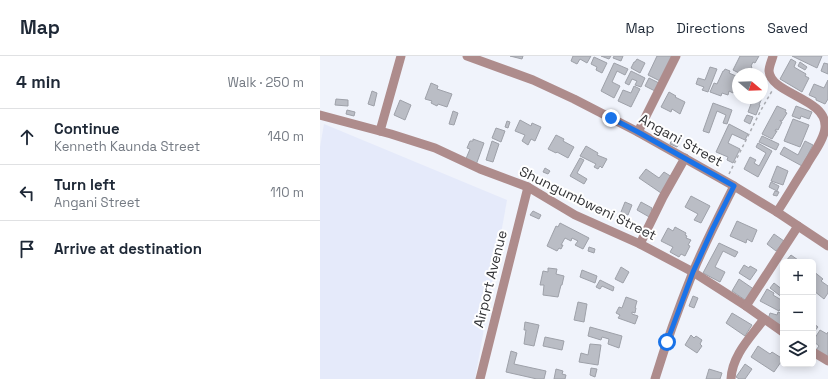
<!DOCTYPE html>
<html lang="en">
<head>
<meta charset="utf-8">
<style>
  :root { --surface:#fff; --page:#f2f2f3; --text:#1f2937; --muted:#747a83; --line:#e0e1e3 }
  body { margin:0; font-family:"Space Grotesk",sans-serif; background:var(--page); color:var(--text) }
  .controls { position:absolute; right:12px; bottom:12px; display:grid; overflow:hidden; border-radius:6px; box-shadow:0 2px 10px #0003 }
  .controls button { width:36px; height:36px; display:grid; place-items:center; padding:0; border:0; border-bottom:1px solid var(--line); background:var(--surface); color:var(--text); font:20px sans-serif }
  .compass { position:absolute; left:412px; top:12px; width:36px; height:36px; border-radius:50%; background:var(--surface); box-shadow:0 2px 10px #0003; rotate:109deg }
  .stop { position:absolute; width:12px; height:12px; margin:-9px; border:3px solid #1a73e8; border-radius:50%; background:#fff }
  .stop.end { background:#1a73e8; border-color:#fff; box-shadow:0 1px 4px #0008 }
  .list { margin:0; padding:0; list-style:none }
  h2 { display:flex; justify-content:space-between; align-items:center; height:52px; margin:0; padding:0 16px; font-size:17px }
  h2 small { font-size:13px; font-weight:400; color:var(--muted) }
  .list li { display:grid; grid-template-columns:26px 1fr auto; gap:12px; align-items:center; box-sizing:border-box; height:56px; padding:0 16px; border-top:1px solid var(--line) }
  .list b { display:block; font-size:15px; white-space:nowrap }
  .list p { margin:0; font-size:13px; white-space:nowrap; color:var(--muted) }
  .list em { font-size:13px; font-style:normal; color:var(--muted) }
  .icon { flex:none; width:22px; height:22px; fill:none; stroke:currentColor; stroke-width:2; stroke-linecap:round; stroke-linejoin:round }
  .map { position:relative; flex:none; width:508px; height:323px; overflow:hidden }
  header { display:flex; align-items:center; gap:24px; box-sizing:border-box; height:56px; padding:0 20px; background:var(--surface); border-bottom:1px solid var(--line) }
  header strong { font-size:19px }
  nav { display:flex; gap:22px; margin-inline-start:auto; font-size:14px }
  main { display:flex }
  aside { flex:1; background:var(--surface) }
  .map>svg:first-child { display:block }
</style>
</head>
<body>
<header>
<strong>Map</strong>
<nav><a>Map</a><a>Directions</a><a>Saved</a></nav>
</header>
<main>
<aside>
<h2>4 min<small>Walk · 250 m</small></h2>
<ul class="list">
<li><svg class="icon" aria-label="ahead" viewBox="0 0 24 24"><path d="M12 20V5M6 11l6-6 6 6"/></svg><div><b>Continue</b><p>Kenneth Kaunda Street</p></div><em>140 m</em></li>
<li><svg class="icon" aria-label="left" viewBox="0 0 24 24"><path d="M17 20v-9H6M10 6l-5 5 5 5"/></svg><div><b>Turn left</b><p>Angani Street</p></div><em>110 m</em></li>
<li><svg class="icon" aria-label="arrive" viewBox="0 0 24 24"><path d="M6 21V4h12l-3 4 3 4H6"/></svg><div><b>Arrive at destination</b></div></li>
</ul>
</aside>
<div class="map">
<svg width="508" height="323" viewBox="0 0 508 323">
  <rect width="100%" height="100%" fill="#f0f3fb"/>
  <path fill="#e5eafa" d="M4,68l183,76 -32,179h-155v-232z"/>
  <g fill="#babdc5" stroke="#9ea1a9">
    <path d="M190,0h13l-1,3z"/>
    <path d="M253,0h18l-4,7 -7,-4 -3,5 -6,-3z"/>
    <path d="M281,0h10l-2,3z"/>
    <path d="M294,0h9l-2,5 -8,-3z"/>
    <path d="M337,0h17l-12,26 -14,-7z"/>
    <path d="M420,0h19l-4,7 -2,-1 -2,4 1,1 -3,7 -5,-2 -1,2h-2l-8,-4z"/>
    <path d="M472,0h30l-5,12z"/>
    <path d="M274,1l13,6 -5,10 -6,-3 1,-3 -6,-3z"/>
    <path d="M317,3l8,4 -5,10 -9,-5 3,-6h1z"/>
    <path d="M471,3l5,3 -2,5 12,7 -1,2 4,2 -7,14 -22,-13z"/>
    <path d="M480,6l7,5 -2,3 -7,-4z"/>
    <path d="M294,7l14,6 -3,6 -8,-4 -5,11 8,4 -6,12 -13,-7z"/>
    <path d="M504,7l4,1v10l-7,-3z"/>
    <path d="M390,11l7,2 -9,23 -6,-2 2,-3 -8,-3 2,-6 7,2z"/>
    <path d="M405,13l5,2 -1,2 7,3 -2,5 4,1v3l-2,5h-1l-2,3 -4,-2 -1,4 -6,-2 -1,3 -11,-4 4,-9 3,1 6,-13h1z"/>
    <path d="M311,15l14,7 -4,9 -6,-2 2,-4 -5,-2 -3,6 -4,-2z"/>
    <path d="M329,22l12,6 -4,8 -12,-6z"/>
    <path d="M508,24v19l-3,5 -9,-4v-2l-7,-3 5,-11 10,4z"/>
    <path d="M111,27l7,3 -1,3 15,5 -5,13 -9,-3 -1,2 -6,-3 1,-2 -7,-2z"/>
    <path d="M314,30l6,3 -9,18 -13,-6 5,-11 8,3z"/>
    <path d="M52,35l5,2 -3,13 -6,-2z"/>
    <path d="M349,36l7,4 -1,1 10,5 -5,12 -8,-5 -1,3 -10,-5z"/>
    <path d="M424,42h18l-3,7h1l-4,10 -8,-3 4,-11z"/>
    <path d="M16,43l12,1v6l-13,-1z"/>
    <path d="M80,44l11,5 -6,15 -11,-5z"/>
    <path d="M393,47l19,7 -5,14 -4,-1 3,-8 -9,-4 -8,22 -6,-2z"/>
    <path d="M457,50l9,4 -1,2 2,1 -5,8 -2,-1v1l2,1 -4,8 -2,-1 -1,2h2l-5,8 -10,-5z"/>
    <path d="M476,50l16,6 -3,7 -8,-3 -1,3 -8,-3z"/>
    <path d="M27,54l8,2 -1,4 -8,-2z"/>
    <path d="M133,55l5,2 -4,12 -5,-1z"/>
    <path d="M427,59l6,2 -3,7 -6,-3z"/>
    <path d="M473,63l16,6 -9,22 -16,-6z"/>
    <path d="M200,64l11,6 1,-3 9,4 -6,14 -4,-2 -3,6 -6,-4 3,-6 -10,-4z"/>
    <path d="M187,65l3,1 -2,6 -3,-1z"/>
    <path d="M409,68l19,10 -3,6 -13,-6 -4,9 12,6 -7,14 -6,-3 1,-3 -12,-5z"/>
    <path d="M176,72l9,3 -4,11 -9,-4z"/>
    <path d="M236,79l8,4 -1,2 11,6 -6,11 -11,-6 -1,1 -8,-4z"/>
    <path d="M442,80l17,8 -3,6 -17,-8z"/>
    <path d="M153,83l11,4 -8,22 -11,-4 5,-12 -3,-1 3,-7h3z"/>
    <path d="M172,85l7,3 -6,18 -7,-2z"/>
    <path d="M351,85l8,3 -2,3 -7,-3z"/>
    <path d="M485,85l8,4 -11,21 -22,-12 4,-7 14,8z"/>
    <path d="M438,87l14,8 -14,26 -14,-8 6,-12 6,3 -2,3 5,3 7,-13 -10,-6z"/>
    <path d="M266,90l12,7 -1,2 10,4 -5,9 -2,-2 -2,3 -4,-2 2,-3 -16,-8z"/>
    <path d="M260,102l4,2 -7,13 10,6 -3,5 -14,-8z"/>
    <path d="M457,110l11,5 -5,14 -12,-4z"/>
    <path d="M225,112l5,3 -2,3 -5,-2z"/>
    <path d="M326,113l13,9 5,-6 8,5 -11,16 -22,-15z"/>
    <path d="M451,126l8,4 -2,5 -8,-4z"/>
    <path d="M455,135l4,1 -2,4 -4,-1z"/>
    <path d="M371,140l19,10 -9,17 -7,-3 4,-6 -13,-7z"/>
    <path d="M305,146l7,3 -4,10 -7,-3z"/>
    <path d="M321,146l11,6 -1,2 3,2 -3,6 -14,-8z"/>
    <path d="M213,155l8,4 -2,4 -9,-4z"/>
    <path d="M417,165l20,9 -5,12 -5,-3 -1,4 -16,-7z"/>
    <path d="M240,167l29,15 -6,11 -8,-4 3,-4 -6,-3 -1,3 -6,-3 -4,7h2l-2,4 -2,-1 -2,3 -10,-5 9,-20 2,1z"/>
    <path d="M355,171l11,6 -1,2 2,1 -1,2 5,2 -3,5 2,1 -5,10 -4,-2 -2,3 -9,-5 3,-5 -12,-6 7,-13 5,3z"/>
    <path d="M454,178l10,7 -8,10 -9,-7z"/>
    <path d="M399,187l19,9 -3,5 -12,-6 -8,16 10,5 -5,10 -17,-9z"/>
    <path d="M269,191l6,2 -1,4 -6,-2z"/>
    <path d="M471,199l7,5 1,-1 3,3h-17z"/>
    <path d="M424,209l5,3 1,-2 7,4 -7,10 -11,-7z"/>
    <path d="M301,211l8,5 -6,11 -8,-4z"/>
    <path d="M228,212l9,1 -1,5 8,2 -2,9h-1l-3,12 -15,-2 1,-10h-4l3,-14 5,1z"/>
    <path d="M262,214l15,6 -2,7 -15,-6z"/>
    <path d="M493,215l10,8 -2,2 7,5v7l-4,6 -10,-8 -1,1z"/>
    <path d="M419,223l16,11 -7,12 -16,-11z"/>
    <path d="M280,224l14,7 -1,4 -11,-5 -2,3 -4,-2z"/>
    <path d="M454,227l9,7v8l-13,-10z"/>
    <path d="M447,233l7,4 -1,2 10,6 -2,4 1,1 -3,5 -19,-10z"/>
    <path d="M373,240l5,2 -4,10 -5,-2z"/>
    <path d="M306,241l11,4 -2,7h1l-1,5 -3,-1v2l6,2 -3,8 -17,-6 2,-3 -4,-2 3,-6 3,1z"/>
    <path d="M258,246l9,2 -3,18 -10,-2z"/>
    <path d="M458,256l5,2v4l-3,9 -12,-8 2,-6 7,2z"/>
    <path d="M412,257l20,12 -7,11 -19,-13z"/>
    <path d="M205,266l14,3 -5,21 -10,-2 2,-14h-2z"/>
    <path d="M493,267l5,4 -5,6z"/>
    <path d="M270,271l32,9 -3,12 -11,-4 1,-5 -7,-2 -1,3 -13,-4z"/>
    <path d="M500,274l7,4 1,-2v26l-12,-8 3,-4 -6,-5z"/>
    <path d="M371,279l3,3 2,-2 6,4 -2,4 2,2 -5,7 -12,-8z"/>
    <path d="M225,281l19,4 -2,9 -19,-4z"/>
    <path d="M270,288l11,1 -3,20 -19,-3 2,-9 7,2z"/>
    <path d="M438,290l12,8 2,-2 11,7 -9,13 -23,-15z"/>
    <path d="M191,295l6,2 -3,11 32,7 -2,8h-7l-31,-7z"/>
    <path d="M425,308l7,5 -7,10h-6l-3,-2z"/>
    <path d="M271,312l6,1 -2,8 -5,-2z"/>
    <path d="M236,313l7,2 -1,3 4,1 -1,4h-11z"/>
    <path d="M389,313l13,4 -2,6h-14z"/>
  </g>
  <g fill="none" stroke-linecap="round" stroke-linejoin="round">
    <path stroke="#aaacb2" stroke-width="1.5" stroke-dasharray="3 3" stroke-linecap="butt" d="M409,118l32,-64 11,-19"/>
    <g stroke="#ae8c8c" stroke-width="9">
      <path d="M147,0l66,24 41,19 64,33 96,54 43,26 51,34"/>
      <path d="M453,0c-1,4 -4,10 -4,15 2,24 59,27 56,57 -1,12 -13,27 -19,38 -10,15 -19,31 -29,46"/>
      <path d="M0,59l71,19 44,14 45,21 48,18 47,28 65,29 53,28 53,34 37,26"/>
      <path d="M60,75l21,-75"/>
      <path d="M318,76l38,-76"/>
      <path d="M320,188l23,-47 22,-39"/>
      <path d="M426,250l52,-80"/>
      <path d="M493,296l15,9"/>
      <path d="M160,323l48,-192"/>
      <path d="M335,323c11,-36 24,-72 38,-107 12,-29 27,-58 41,-86"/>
      <path d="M411,323c1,-24 20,-42 33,-60"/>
    </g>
  </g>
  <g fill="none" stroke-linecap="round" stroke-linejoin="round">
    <path stroke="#1a73e8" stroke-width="5" d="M291,62l27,14 96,54 -21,42 -20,44 -26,70"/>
  </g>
  <g text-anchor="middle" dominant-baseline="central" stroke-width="4" stroke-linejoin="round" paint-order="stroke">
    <g font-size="14" fill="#323336" stroke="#fff">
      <text transform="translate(361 84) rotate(29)">Angani Street</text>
      <text transform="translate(268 147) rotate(26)">Shungumbweni Street</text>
      <text transform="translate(170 223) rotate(-76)">Airport Avenue</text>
    </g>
  </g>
</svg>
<div class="controls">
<button>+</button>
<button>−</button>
<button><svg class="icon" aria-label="layers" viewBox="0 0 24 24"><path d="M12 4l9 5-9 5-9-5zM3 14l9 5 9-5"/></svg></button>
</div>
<svg class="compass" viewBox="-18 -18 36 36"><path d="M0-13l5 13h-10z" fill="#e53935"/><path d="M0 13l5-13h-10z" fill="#747a83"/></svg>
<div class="stop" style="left:347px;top:286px"></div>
<div class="stop end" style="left:291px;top:62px"></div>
</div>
</main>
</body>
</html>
